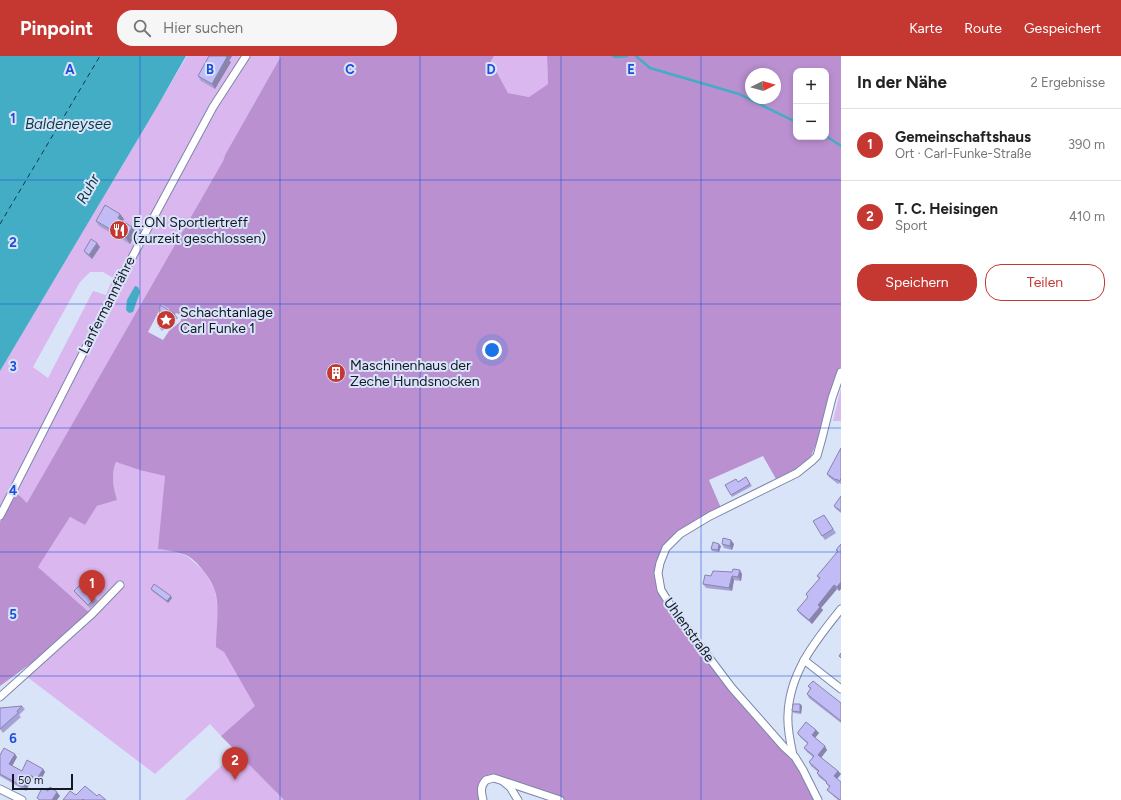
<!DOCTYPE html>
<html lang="de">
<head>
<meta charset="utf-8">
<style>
  :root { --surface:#fff; --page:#f6f6f6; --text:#222; --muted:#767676; --line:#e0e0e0; --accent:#c53731 }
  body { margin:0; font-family:Figtree,sans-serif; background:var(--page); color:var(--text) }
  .controls { position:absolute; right:12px; top:12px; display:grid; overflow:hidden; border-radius:8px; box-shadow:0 2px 6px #0003 }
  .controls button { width:36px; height:36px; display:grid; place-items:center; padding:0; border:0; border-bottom:1px solid var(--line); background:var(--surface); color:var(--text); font:20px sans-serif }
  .compass { position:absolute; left:745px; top:12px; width:36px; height:36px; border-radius:50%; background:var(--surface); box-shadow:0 2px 6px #0003; rotate:85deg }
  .scale { position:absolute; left:12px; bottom:10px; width:61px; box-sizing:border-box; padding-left:4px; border:2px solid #131824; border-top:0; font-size:11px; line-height:14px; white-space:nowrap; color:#131824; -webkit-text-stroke:3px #dae4f9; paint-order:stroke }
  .you { position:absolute; left:492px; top:294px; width:14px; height:14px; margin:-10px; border:3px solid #fff; border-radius:50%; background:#1a73e8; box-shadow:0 0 0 6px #1a73e833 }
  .badge { display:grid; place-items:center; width:26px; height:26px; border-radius:50%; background:var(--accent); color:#fff; font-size:13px; font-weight:700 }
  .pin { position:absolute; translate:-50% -33px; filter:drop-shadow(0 1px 2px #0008) }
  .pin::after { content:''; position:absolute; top:21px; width:14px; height:12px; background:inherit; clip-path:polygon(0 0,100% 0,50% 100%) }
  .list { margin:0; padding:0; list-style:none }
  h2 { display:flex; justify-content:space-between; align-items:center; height:52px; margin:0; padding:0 16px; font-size:17px }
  h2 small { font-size:13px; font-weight:400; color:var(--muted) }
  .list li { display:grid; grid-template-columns:26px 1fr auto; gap:12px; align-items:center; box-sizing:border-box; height:72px; padding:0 16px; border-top:1px solid var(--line) }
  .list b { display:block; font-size:15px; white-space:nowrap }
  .list p { margin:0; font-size:13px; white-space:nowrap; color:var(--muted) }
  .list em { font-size:13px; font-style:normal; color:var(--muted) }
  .actions { display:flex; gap:8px; padding:12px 16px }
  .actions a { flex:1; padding:9px 0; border:1px solid var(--accent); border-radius:16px; text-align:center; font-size:14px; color:var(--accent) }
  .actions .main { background:var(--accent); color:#fff }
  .icon { flex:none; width:22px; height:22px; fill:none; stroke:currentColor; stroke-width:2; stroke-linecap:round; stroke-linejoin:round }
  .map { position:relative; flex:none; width:841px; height:744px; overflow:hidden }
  header { display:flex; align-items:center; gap:24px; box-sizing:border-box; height:56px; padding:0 20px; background:var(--accent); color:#fff }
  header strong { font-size:19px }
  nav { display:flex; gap:22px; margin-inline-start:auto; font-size:14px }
  .search { width:280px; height:36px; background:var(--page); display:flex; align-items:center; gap:10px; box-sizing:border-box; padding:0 14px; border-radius:16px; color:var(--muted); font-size:15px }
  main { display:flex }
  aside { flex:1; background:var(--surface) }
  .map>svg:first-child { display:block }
</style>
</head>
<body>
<header>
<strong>Pinpoint</strong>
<div class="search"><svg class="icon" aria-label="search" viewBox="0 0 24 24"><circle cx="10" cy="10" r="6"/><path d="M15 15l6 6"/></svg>Hier suchen</div>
<nav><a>Karte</a><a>Route</a><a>Gespeichert</a></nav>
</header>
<main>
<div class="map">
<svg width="841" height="744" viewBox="0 0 841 744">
  <rect width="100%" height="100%" fill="#dae4f9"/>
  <g fill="#dab7ee" fill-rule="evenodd">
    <path d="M187,0h94l-56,99 -2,6 -196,343 -14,-16 -13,24v-141zM90,216h13l10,6 -7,17 -13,-4 -45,87 -15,-11 47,-85z"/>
    <path d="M494,0h53l1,28 -19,13 -21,-4 -17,-33z"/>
    <path d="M841,333v32h-8l7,-29z"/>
    <path d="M116,406l49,14 -6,73 13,2 15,5 17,15 11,19 9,62 32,54 -35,30 -11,-12 -55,50 -129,-98 65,-62 -53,-47 32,-50 15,8 12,-19 19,-6c-3,-15 -5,-24 0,-38z"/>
    <path d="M237,695l47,49h-99z"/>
  </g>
  <path fill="#ba90d0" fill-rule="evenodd" d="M281,0h213l-3,5 17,32 21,4 19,-13 -1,-28h294v311l-7,13 -15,58 -9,20 -16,13 -18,8 -13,-23 -54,24 12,28 -50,32 -14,43 75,110 36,42 24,21 24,44h-253l-78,-21 -3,21h-198l-63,-64 34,-30 -31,-54 -8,-5c0,-17 4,-40 -1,-56 -3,-11 -18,-31 -29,-36 -9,-3 -18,-5 -28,-6l7,-73 -25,-6 -24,-8c-5,13 -3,25 1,38l-20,6 -12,19 -15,-8 -32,50 53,47 -28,26 -63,46v-164l17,-29 10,10 196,-342 2,-6zM796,15h30v66h-30zM751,18h24v24h-24zM162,249l7,4v5l3,2 4,-3 7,3 -3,6 -11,9 -6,9 -15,-8z"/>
  <g fill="#43adc5">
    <path d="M0,0h186l-29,51 -157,264z"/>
    <path d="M135,230l3,1 2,5 -7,20 -4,1 -3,-3 1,-10z"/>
  </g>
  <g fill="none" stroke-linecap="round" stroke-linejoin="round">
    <g stroke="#43adc5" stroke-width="2.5">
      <path d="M613,0l3,1 11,-1"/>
      <path d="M636,0l14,12 89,26 57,28"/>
      <path d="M826,80l15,10"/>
    </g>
    <path stroke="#0a3b45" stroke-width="1" stroke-dasharray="5 4" stroke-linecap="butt" d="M0,168l100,-168"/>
    <defs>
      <g id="minor">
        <path d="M0,460l128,-251 85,-158 33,-51"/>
        <path d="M804,604l37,29"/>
        <path d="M0,641l91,-82 29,-30"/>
        <path d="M793,699c-3,-14 -6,-27 -5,-40 1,-42 28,-75 53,-106"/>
        <path d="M504,726l6,5 8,13"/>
        <path d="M0,733l22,11"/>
        <path d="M483,744c-2,-8 -3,-14 3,-20l8,-2 66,22"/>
        <path d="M818,744l-15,-30 -8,-13 -11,-10 -52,-59 -56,-74 -15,-24 -3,-17 2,-10 6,-15 14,-14 30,-18 87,-43 15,-12 5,-5 5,-18 10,-40 9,-26"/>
      </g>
    </defs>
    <use href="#minor" stroke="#7988a7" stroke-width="9"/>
    <use href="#minor" stroke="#fff" stroke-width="7"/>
  </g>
  <g fill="#a7a2d4">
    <path d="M209,0h23l-3,5 2,1 -16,27 -14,-8 -3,-5z"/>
    <path d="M120,158l4,5 -1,2 13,11 -6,12 -31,-18 -3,-5z"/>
    <path d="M97,187l3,4 -8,12 -5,-4 -3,-4z"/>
    <path d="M175,258l3,4 -16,13 -3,-4z"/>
    <path d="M337,306l7,10 -11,7 -7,-10z"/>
    <path d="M841,392v36l-2,-1 -1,1 -9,-7 -2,-3z"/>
    <path d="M746,421l6,9 -20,11 -1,-2 7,-13z"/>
    <path d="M841,440v17l-5,-4 -2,-3z"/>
    <path d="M824,459l12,18 -11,7 -3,-4z"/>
    <path d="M722,488h12l-2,6 -8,-2z"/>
    <path d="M841,488v45l-2,2 -2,-2 -16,19 2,2 -11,14 -12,-10 -3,-4 11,-13 -2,-3 13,-15 -2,-3 21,-24 -2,-2z"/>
    <path d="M721,490l-2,6 -7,-1 -1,-2z"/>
    <path d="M742,518l-1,7 -7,-1 -2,11 -26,-3 -3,-4 8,-8z"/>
    <path d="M151,533l21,9 -4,5 -16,-12z"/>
    <path d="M74,535l21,7 3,3 -8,7 -14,-14z"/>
    <path d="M808,630l33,17v20l-32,-25 -2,-4 3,-5z"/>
    <path d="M800,648l2,2 -1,8 -7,-1 -2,-2z"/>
    <path d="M22,650l3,3 -6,6 2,2 -18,16 -3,-4v-21z"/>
    <path d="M816,674l3,3 -4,5 12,12 -6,8 17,13 3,3 -4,5 4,21h-3l-8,-7 -3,-3 2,-3 -3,-4h1l-8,-6 -2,-4 1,-1 -7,-6 -2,-4 4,-5 -6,-5 -3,-4 4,-4 -7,-6 -3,-4z"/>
    <path d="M0,699l17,2 -5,9 10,5 21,-2 2,3 -5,10 -8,-4 -6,13 -26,-15z"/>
  </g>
  <g fill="#8884ac">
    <path d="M226,0h6l-3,5 2,1 -16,27 -3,-5z"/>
    <path d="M120,158l4,5 -3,5 -3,-6z"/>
    <path d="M132,171l4,5 -6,12 -4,-6z"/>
    <path d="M97,187l3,4 -8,12 -3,-4z"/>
    <path d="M731,484l3,4 -2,6 -2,-4z"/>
    <path d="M719,488l2,2 -2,6 -1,-2z"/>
    <path d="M740,514l2,4 -1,7 -3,-4z"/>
    <path d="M732,520l2,4 -2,11 -3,-3z"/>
    <path d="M841,526v7l-2,2 -2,-4z"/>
    <path d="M834,529l3,4 -16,19 2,2 -11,14 -3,-4 9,-15z"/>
    <path d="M171,540l1,2 -4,5 -1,-2z"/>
    <path d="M800,648l2,2 -1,8 -1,-2z"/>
    <path d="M816,674l3,3 -5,6 -2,-4z"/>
    <path d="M825,690l2,4 -7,9 -2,-4z"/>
    <path d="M15,698l2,3 -6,11 -2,-4z"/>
    <path d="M43,713l2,3 -5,10 -3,-3z"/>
    <path d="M838,715l3,3 -5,6 -2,-4z"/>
    <path d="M30,719l2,3 -6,13 -2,-4z"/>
    <path d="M57,736l3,4 -3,4h-5z"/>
  </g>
  <g fill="#c2bcf6" stroke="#8884ac">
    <path d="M209,0h17l1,1 -15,27 -14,-8z"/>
    <path d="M105,149l15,9 -2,4 14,9 -6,11 -30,-17z"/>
    <path d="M91,183l6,4 -8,12 -5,-4z"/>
    <path d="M160,249l15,9 -16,13z"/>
    <path d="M337,306l4,6 -11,7 -4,-6z"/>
    <path d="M841,392v30l-1,3 -4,-2v1l-9,-6z"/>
    <path d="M746,421l4,7 -19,11 -6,-10 11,-6 2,3z"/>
    <path d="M841,440v15l-7,-5z"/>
    <path d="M824,459l9,14 -11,7 -9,-15z"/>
    <path d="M723,482l8,2 -1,6 -8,-2z"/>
    <path d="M713,486l6,2 -1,6 -7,-1z"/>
    <path d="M841,488v38l-4,5 -3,-2 -16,20 2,2 -11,13 -12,-10 11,-13 -2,-3 14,-16 -3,-2 21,-25 -2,-1z"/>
    <path d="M733,513l7,1 -2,7 -6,-1 -3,12 -26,-4 2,-9 6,1 2,-5 19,1z"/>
    <path d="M154,528l17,12 -4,5 -16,-12z"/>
    <path d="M79,530l8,9 2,-3 6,6 -7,7 -14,-14z"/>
    <path d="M841,597v5l-2,-2z"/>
    <path d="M813,625l28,22v18l-34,-27 4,-6 -3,-2z"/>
    <path d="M793,648h7v8l-8,-1z"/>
    <path d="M22,650l-5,5 1,2 -18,16v-21z"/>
    <path d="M806,666l10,8 -4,5 13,11 -7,9 20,16 -4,5 7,6v18h-1l-13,-10 3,-4 -4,-3 1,-1 -10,-9 2,-2 -10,-9 5,-6 -10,-8 4,-5 -10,-9v-2z"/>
    <path d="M4,692l11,6 -6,10 13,7 5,-11 16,9 -6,10 -7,-4 -6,12 -24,-13v-19z"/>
    <path d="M85,730l12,10 2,-2 7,6h-22l-1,-1 -1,1h-19l7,-9 6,4z"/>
    <path d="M50,731l7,5 -5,8h-12l-3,-2 5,-10 6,3z"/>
  </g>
  <path fill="none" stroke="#1d4ed8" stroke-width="1" stroke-opacity="0.55" d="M140,0v744M280,0v744M420,0v744M561,0v744M701,0v744M0,124h841M0,248h841M0,372h841M0,496h841M0,620h841"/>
  <defs>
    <symbol id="restaurant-disc" viewBox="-11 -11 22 22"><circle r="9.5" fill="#c53731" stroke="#dae4f9"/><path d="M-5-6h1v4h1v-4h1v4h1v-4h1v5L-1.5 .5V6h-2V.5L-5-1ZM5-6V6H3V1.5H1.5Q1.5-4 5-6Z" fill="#fff"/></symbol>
    <symbol id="sight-disc" viewBox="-11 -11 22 22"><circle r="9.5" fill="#c53731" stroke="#dae4f9"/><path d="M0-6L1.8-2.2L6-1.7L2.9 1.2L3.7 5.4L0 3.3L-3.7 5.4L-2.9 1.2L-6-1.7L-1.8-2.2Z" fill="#fff"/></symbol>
    <symbol id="building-disc" viewBox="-11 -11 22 22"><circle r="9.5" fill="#c53731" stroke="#dae4f9"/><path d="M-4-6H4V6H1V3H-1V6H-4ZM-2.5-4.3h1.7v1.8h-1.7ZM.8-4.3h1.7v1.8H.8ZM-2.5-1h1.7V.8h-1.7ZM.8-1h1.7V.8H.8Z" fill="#fff"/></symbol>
  </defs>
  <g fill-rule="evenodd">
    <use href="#restaurant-disc" x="108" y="163" width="22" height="22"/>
    <use href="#sight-disc" x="155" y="253" width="22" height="22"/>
    <use href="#building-disc" x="325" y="306" width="22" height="22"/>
  </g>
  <g text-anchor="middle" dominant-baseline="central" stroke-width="4" stroke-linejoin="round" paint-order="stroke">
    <g font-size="14" fill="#131824" stroke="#dae4f9" text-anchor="start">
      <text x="133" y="166">E.ON Sportlertreff<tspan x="133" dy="16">(zurzeit geschlossen)</tspan></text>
      <text x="180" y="256">Schachtanlage<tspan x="180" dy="16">Carl Funke 1</tspan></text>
      <text x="350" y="309">Maschinenhaus der<tspan x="350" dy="16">Zeche Hundsnocken</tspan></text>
    </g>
    <g font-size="14" fill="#131824" stroke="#dae4f9">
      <text transform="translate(107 249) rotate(-63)">Lanfermannfähre</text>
      <text transform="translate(689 574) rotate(54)">Uhlenstraße</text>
    </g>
    <g font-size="15" font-style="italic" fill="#0a3b45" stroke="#dae4f9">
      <text x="68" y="68">Baldeneysee</text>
      <text transform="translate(88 133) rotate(-61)">Ruhr</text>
    </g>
  </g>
  <g font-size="13" text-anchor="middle" font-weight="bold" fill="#1d4ed8" stroke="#dae4f9" stroke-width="4" stroke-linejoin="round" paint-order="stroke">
    <text x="70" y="18">A</text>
    <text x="210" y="18">B</text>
    <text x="350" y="18">C</text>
    <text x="491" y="18">D</text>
    <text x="631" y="18">E</text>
    <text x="13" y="67">1</text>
    <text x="13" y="191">2</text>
    <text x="13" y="315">3</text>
    <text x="13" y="439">4</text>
    <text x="13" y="563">5</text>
    <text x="13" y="687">6</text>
  </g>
</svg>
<div class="controls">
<button>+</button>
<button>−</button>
</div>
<svg class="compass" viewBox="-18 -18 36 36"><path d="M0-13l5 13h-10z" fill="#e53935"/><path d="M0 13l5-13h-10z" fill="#767676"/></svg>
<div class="scale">50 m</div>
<div class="you"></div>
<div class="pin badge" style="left:92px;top:547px">1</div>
<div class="pin badge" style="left:235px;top:724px">2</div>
</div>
<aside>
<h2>In der Nähe<small>2 Ergebnisse</small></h2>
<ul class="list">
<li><span class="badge">1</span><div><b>Gemeinschaftshaus</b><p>Ort · Carl-Funke-Straße</p></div><em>390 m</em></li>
<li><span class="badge">2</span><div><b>T. C. Heisingen</b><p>Sport</p></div><em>410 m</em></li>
</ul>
<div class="actions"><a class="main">Speichern</a><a>Teilen</a></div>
</aside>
</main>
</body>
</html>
